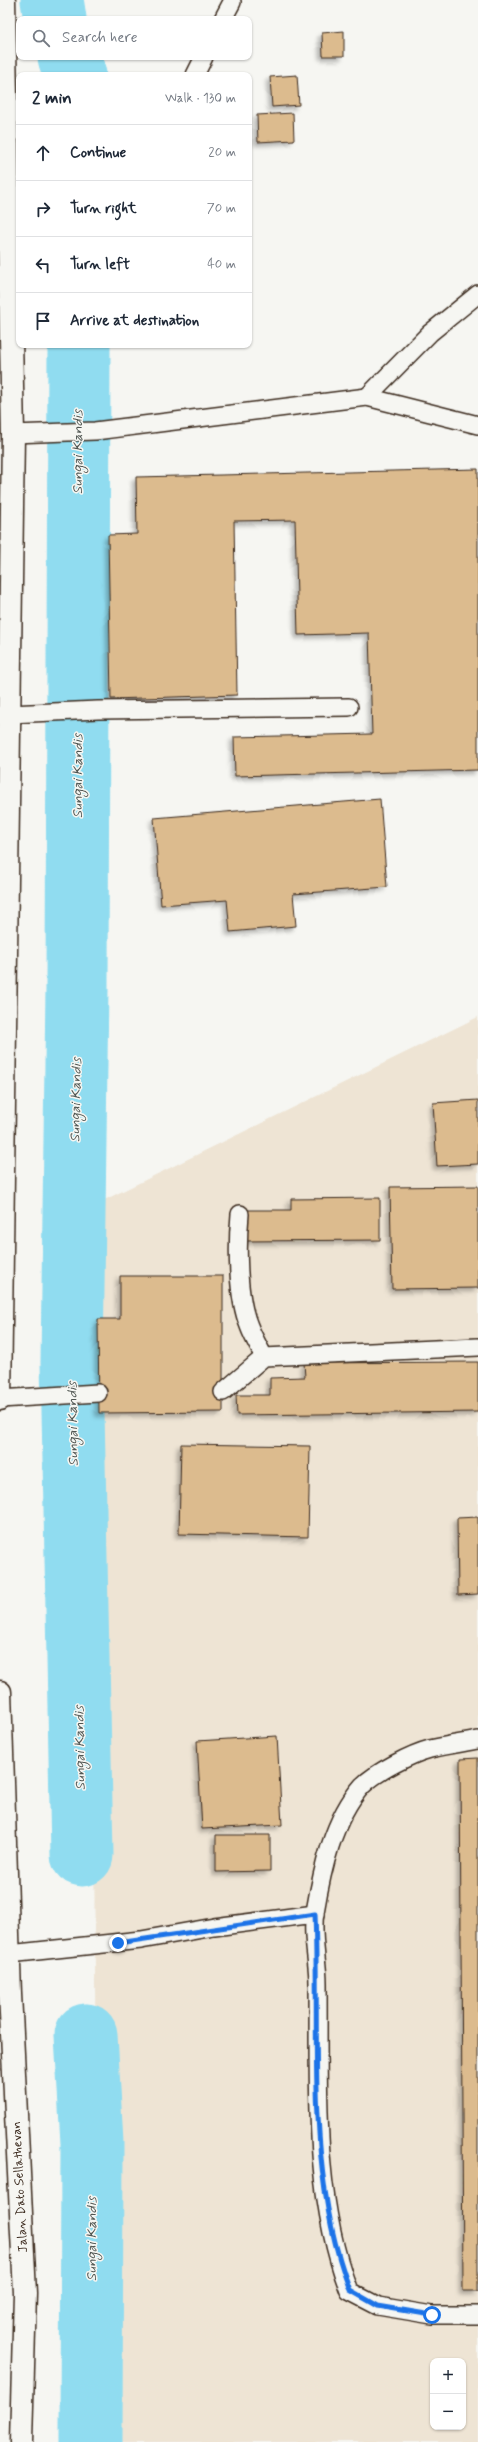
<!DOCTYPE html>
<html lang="en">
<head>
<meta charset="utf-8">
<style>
  :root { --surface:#fff; --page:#f2f2f3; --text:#1f2937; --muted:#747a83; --line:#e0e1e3 }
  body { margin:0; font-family:Mynerve,sans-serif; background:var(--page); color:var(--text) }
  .controls { position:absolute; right:12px; bottom:12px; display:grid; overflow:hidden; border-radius:8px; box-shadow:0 1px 3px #0004 }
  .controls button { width:36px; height:36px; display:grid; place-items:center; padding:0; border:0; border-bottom:1px solid var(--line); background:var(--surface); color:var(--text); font:20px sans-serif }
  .stop { position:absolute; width:12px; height:12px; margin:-9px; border:3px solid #1a73e8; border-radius:50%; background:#fff }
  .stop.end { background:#1a73e8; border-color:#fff; box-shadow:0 1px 4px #0008 }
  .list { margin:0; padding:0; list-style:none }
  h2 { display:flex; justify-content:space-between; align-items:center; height:52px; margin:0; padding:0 16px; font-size:17px }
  h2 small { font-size:13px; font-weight:400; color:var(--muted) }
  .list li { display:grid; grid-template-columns:26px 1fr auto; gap:12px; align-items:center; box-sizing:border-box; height:56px; padding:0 16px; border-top:1px solid var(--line) }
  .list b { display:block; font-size:15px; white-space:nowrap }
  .list em { font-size:13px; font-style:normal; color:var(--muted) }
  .icon { flex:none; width:22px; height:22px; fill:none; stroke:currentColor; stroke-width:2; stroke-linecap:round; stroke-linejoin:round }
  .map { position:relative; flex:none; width:478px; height:2442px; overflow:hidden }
  .search { position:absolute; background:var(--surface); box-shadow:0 1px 3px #0004; left:16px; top:16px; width:236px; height:44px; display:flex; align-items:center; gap:10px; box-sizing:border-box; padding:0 14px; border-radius:8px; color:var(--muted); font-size:15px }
  .panel { position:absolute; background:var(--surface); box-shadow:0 1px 3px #0004; left:16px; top:72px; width:236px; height:276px; border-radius:8px }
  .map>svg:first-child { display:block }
</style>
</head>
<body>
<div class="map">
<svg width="478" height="2442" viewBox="0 0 478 2442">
  <defs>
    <filter id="shadow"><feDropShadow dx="-3.5" dy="3.5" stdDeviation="2" flood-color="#0004"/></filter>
  </defs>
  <rect width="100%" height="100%" fill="#f6f6f2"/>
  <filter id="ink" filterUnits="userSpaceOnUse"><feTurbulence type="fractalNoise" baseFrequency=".025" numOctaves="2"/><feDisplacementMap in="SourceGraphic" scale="8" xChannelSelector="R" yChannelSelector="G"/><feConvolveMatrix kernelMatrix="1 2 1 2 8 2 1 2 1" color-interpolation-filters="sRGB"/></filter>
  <g filter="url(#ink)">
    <path fill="#eee4d4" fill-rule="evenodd" d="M478,1017v1425h-380l-8,-1235zM433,2361h30v66h-30z"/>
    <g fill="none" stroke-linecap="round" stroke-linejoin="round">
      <g stroke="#90dcf0" stroke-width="63">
        <path d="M52,0l3,19"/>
        <path d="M69,57l6,18"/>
        <path d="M79,345l-2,644 -5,373 10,493"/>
        <path d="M86,2035l6,108 -1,299"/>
      </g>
    </g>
    <g fill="#dcbb8e" stroke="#3b2a1e" filter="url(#shadow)">
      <path d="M344,31v25h-21l-1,-23z"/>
      <path d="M297,75l2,30 -27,2 -2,-30z"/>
      <path d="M293,113l1,27 -36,2 -1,-27z"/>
      <path d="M478,469v301l-243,6 -1,-39 138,-3 -3,-101 -71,2 -3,-115 -61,1 3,174 -126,4 -3,-164 29,-1 -1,-57z"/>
      <path d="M380,799l7,88 -94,7 3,32 -66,6 -3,-32 -66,5 -7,-87z"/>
      <path d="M478,1100v64l-41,2 -4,-63z"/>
      <path d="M478,1186v102l-86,1 -2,-102z"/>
      <path d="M380,1198v42l-135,1v-31h46v-11z"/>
      <path d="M120,1276h103v136l-124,1 -1,-94h22z"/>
      <path d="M478,1362v50l-241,3 -1,-20h34v-17l35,-1 -1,-14z"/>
      <path d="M181,1444l129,2 -2,91 -129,-3z"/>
      <path d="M478,1517v77l-20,1 -1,-77z"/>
      <path d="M277,1736l5,89 -80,4 -5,-88z"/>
      <path d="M478,1758v533h-15l-3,-532z"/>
      <path d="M216,1835h54v36l-54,1z"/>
    </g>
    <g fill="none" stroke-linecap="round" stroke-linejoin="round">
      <defs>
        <g id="lane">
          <path d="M223,19l9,-17"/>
          <path d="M195,75l9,-18"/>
          <path d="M367,397l63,-64 48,-39"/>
          <path d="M13,434l82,-3 272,-34 111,28"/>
          <path d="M9,714l89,-4 251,-3"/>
          <path d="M240,1214c-3,32 -3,83 9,112 4,11 10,21 15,31"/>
          <path d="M223,1392l41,-35 214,-10"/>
          <path d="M0,1399l98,-6"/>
          <path d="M478,1740c-16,3 -32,5 -48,9 -19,5 -54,23 -68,37 -29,33 -40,84 -47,126 -4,23 3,49 3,71 1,103 -6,210 31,308l29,15 54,9h46"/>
          <path d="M9,1954l132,-14 73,-13 101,-13"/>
        </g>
        <g id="street">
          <path d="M0,1399l13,-965 -9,-434"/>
          <path d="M0,1692l10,302 15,299 -4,149"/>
        </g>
      </defs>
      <use href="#lane" stroke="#3b2a1e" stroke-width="20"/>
      <use href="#street" stroke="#3b2a1e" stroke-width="25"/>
      <use href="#lane" stroke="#f6f6f2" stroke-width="17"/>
      <use href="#street" stroke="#f6f6f2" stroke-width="22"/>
    </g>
  </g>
  <g fill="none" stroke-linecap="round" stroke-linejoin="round" filter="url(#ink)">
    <path stroke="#1a73e8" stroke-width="5" d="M118,1943l197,-29c5,123 -10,259 35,376l28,16 54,9"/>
  </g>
  <g text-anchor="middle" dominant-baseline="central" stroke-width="3" stroke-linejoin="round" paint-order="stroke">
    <g font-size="13" fill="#3b2a1e" stroke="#f6f6f2">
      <text transform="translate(20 2187) rotate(-93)">Jalan Dato Sellathevan</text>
    </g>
    <g font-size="14" font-style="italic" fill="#505652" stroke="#f6f6f2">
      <text transform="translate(78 452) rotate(-90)">Sungai Kandis</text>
      <text transform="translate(78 776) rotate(-90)">Sungai Kandis</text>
      <text transform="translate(76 1100) rotate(-89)">Sungai Kandis</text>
      <text transform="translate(73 1424) rotate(-91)">Sungai Kandis</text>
      <text transform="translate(80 1748) rotate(-91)">Sungai Kandis</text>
      <text transform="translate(92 2239) rotate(-90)">Sungai Kandis</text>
    </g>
  </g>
</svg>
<div class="controls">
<button>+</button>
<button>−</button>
</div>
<div class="stop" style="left:432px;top:2315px"></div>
<div class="stop end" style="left:118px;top:1943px"></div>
<div class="search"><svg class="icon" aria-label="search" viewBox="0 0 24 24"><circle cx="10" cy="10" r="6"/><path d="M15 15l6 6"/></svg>Search here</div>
<section class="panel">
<h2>2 min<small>Walk · 130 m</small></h2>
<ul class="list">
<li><svg class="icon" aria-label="ahead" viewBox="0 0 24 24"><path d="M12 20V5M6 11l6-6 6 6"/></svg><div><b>Continue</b></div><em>20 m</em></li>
<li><svg class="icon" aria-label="right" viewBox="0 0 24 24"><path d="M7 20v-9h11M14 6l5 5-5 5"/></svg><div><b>Turn right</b></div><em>70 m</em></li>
<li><svg class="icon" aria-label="left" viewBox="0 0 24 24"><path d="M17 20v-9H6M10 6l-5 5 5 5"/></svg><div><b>Turn left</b></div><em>40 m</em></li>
<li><svg class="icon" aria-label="arrive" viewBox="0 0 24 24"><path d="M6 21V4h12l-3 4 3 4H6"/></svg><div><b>Arrive at destination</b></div></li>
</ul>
</section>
</div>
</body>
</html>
